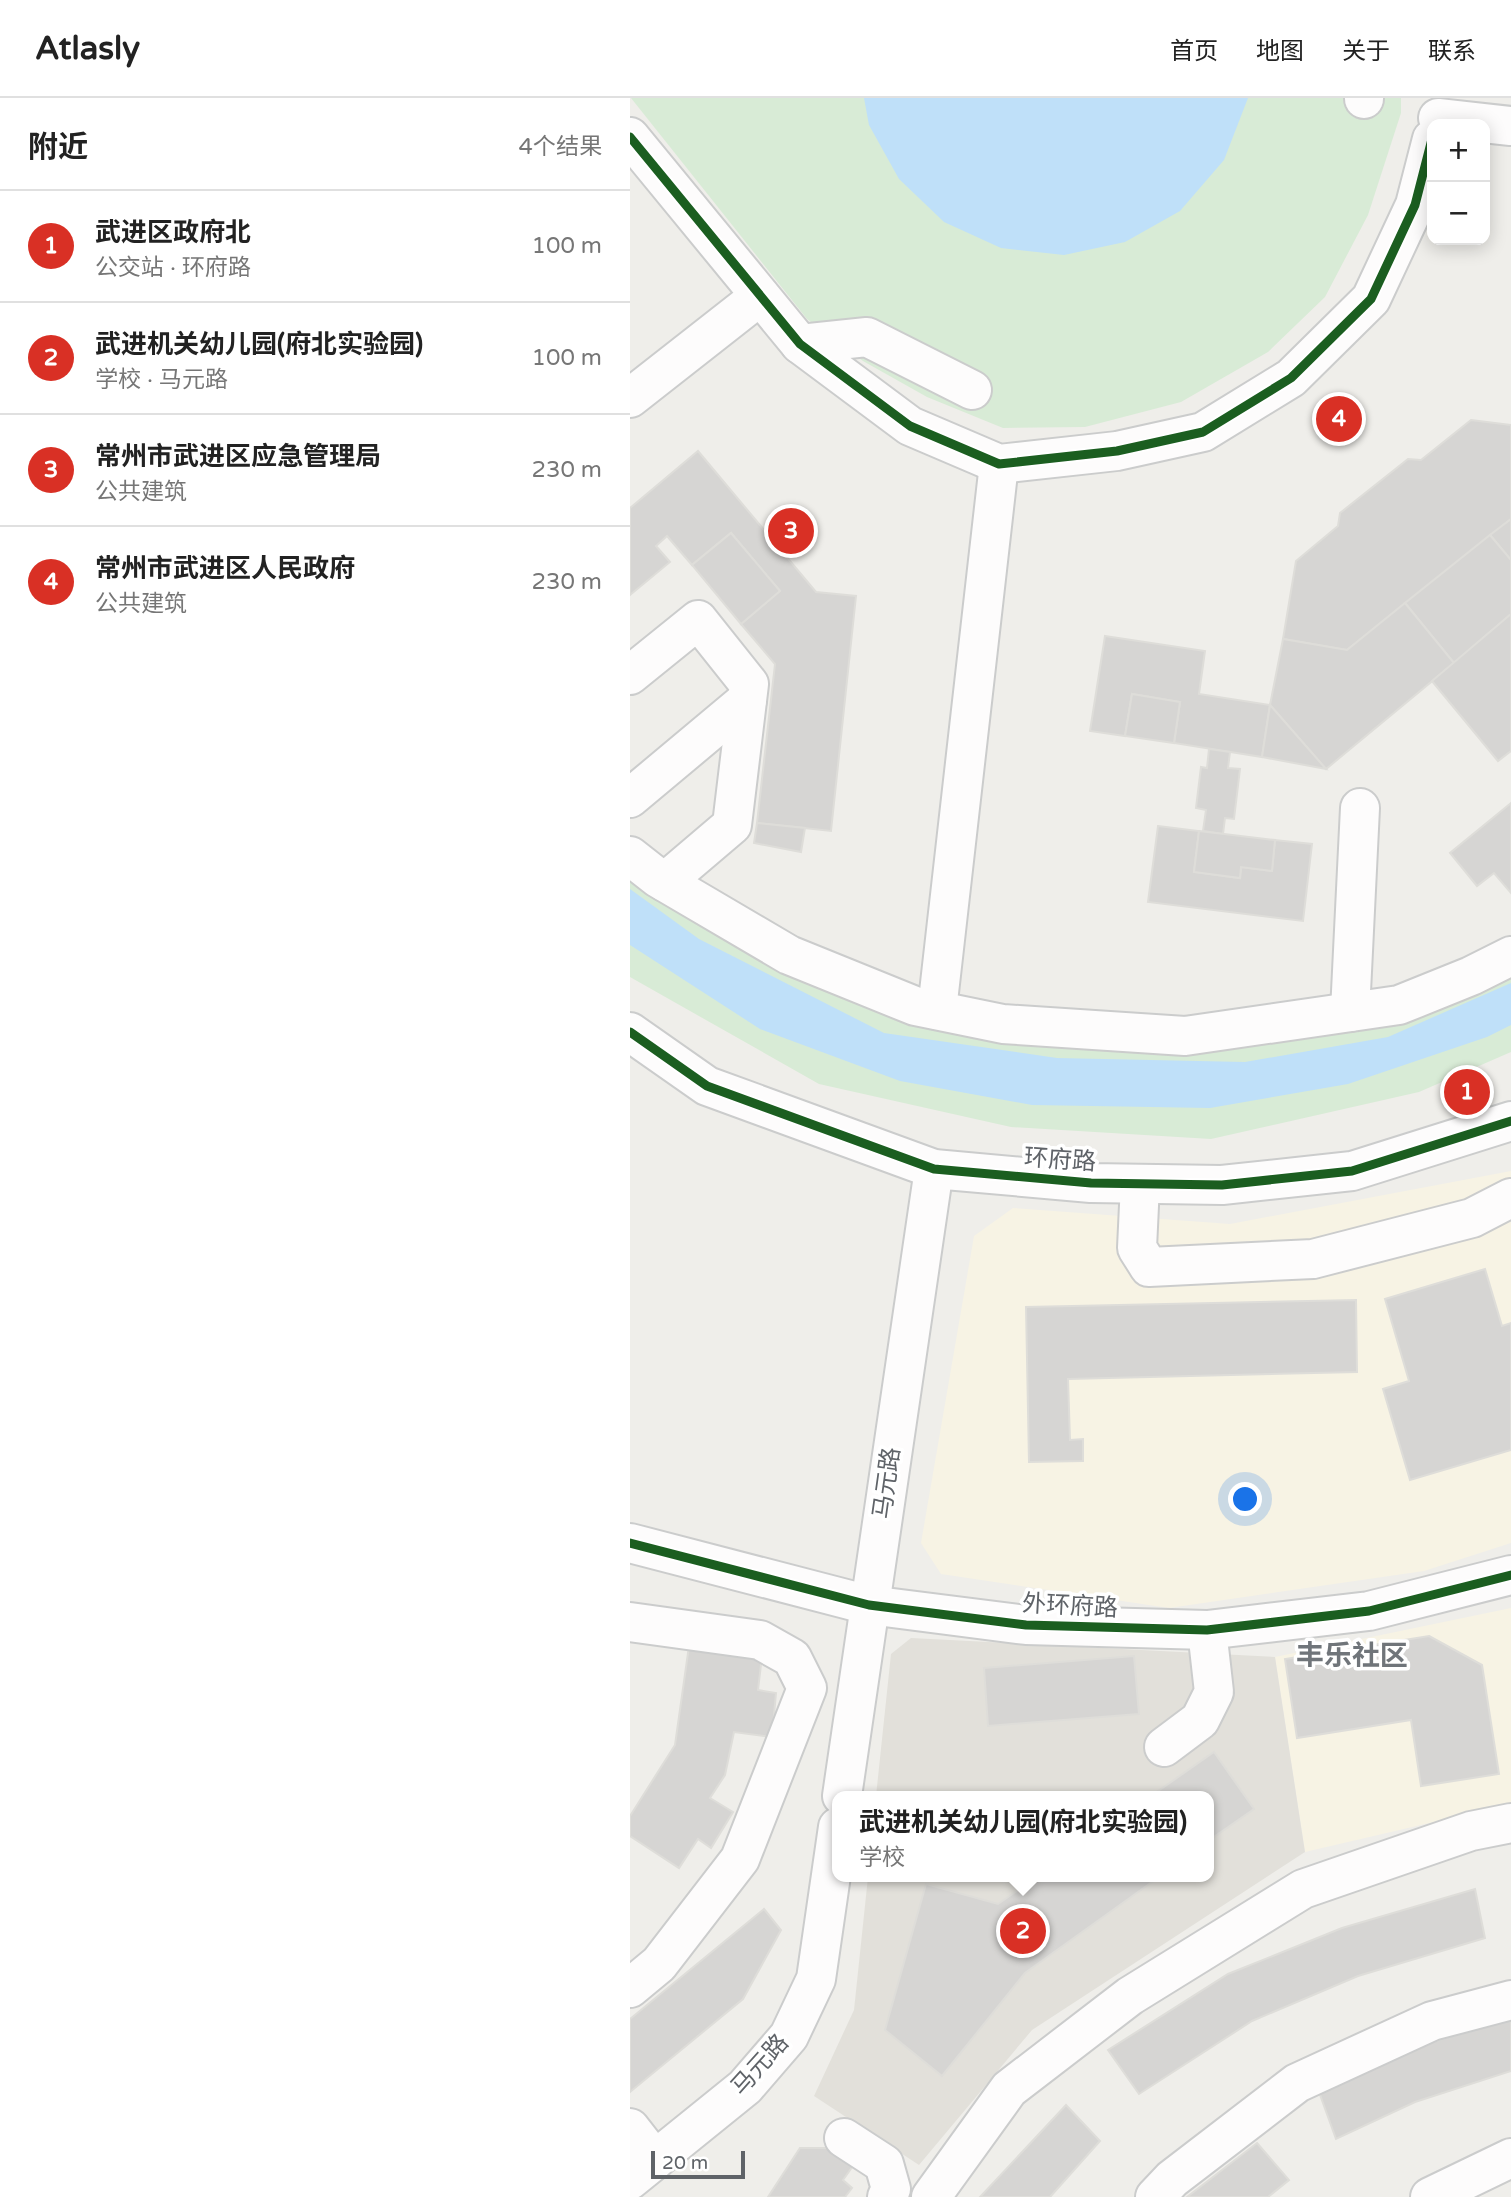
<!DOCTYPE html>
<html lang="zh">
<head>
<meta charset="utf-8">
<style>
  :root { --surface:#fff; --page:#f6f6f6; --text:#222; --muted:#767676; --line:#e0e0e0; --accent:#d93025 }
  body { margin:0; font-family:"Varela Round","Noto Sans SC",sans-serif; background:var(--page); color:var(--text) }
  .controls { position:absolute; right:21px; top:21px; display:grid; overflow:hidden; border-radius:14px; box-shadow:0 4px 18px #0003 }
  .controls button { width:63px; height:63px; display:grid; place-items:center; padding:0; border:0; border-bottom:2px solid var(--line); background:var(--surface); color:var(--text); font:35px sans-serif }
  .scale { position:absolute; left:21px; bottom:18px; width:94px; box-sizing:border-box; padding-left:7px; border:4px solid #5f6368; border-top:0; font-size:19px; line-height:24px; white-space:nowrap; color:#5f6368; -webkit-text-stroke:5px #fff; paint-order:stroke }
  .you { position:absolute; left:616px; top:1402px; width:24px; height:24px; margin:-18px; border:5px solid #fff; border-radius:50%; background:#1a73e8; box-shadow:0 0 0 10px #1a73e833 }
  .badge { display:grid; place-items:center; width:46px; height:46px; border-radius:50%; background:var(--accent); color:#fff; font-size:23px; font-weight:700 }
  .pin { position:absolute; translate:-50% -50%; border:4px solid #fff; box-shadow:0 2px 7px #0006 }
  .popup { position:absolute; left:202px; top:1693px; width:382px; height:91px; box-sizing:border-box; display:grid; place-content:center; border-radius:14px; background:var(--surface); filter:drop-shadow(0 2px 5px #0005); font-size:23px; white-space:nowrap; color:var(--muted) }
  .popup b { font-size:26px; color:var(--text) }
  .popup::after { content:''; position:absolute; left:50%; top:100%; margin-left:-14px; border:14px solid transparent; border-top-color:var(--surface) }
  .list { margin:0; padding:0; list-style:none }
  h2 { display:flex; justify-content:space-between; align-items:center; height:91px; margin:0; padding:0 28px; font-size:30px }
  h2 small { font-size:23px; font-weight:400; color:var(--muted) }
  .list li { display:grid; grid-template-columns:46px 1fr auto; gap:21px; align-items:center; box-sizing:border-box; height:112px; padding:0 28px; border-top:2px solid var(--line) }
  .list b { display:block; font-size:26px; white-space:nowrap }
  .list p { margin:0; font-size:23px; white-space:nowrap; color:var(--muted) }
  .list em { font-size:23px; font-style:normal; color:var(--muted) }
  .map { position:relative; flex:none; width:881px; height:2099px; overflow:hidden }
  header { display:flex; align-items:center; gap:42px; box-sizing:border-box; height:98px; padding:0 35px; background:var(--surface); border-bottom:2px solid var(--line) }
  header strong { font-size:33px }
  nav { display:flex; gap:38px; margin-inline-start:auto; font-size:24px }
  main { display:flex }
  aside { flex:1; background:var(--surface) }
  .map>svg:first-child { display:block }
</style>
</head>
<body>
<header>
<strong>Atlasly</strong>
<nav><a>首页</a><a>地图</a><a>关于</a><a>联系</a></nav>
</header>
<main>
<aside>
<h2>附近<small>4个结果</small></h2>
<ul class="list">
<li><span class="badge">1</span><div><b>武进区政府北</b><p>公交站 · 环府路</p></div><em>100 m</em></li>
<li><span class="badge">2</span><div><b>武进机关幼儿园(府北实验园)</b><p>学校 · 马元路</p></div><em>100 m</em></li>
<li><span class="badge">3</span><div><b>常州市武进区应急管理局</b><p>公共建筑</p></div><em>230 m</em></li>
<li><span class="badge">4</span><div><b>常州市武进区人民政府</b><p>公共建筑</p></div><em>230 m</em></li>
</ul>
</aside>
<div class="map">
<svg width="881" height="2099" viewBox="0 0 881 2099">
  <rect width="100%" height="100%" fill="#efeeea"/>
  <g fill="#f7f3e4">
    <path d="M881,1073v372l-87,28 -255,37 -228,-34 -20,-31 53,-307 39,-28 217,16z"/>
    <path d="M881,1510v196l-206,48 -30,-195z"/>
  </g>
  <path fill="#e2e0da" d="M281,1540l364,19 30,195 -273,178 -113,135 -105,-69 40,-86 14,-133h340v-81h-332l15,-142z"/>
  <g fill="#d8ebd6">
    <path d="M1,0h770v15l-33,102 -43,82 -57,55 -87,50 -96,25 -82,1 -76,-31 -64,-36 -56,-42z"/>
    <path d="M0,780l163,96 393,75 325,-82v85l-92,40 -208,47 -200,-12 -192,-43 -189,-107z"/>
  </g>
  <g fill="#bfe0f9">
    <path d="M234,0h384l-24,62 -44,51 -55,31 -61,13 -63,-7 -57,-26 -45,-43 -30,-54z"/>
    <path d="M0,791l69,50 185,94 173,25 188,4 143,-25 123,-54v42l-24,12 -139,47 -138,24 -178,-3 -132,-24 -140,-52 -130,-84z"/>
  </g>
  <g fill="#d6d5d3" stroke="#deddd9" stroke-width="2">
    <path d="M841,322l40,5v94l-164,131 -64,-11 13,-78 42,-35 2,-13 68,-54 13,1z"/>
    <path d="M68,353l118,141 40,4 -25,235 -74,-8 18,-159 -34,-40 39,-33 -49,-58 -39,32 -25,-29 -11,10 14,16 -40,33v-87z"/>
    <path d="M881,421v41l-21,-25z"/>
    <path d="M101,435l49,58 -39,33 -49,-59z"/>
    <path d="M860,437l21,25v54l-57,49 -49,-60z"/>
    <path d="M775,505l49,60 -128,106 -56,-64 13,-66 64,11z"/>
    <path d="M881,516v137l-13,10 -66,-80z"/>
    <path d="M475,538l100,15 -6,43 71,11 -8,52 -88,-14 6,-41 -48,-8 -7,42 -35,-5z"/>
    <path d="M502,596l48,8 -6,41 -49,-7z"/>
    <path d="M640,607l56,64 -64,-12z"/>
    <path d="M579,651l21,3 -2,16 12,1 -6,50 -9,-1 -2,16 -20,-3 3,-21 -10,-2 5,-41 6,1z"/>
    <path d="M881,705v90l-17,-20 -17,13 -27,-33z"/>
    <path d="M127,725l48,5 -4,24 -47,-9z"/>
    <path d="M528,728l41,5 -5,41 46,6 1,-11 31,4 3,-31 37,4 -9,77 -155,-19z"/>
    <path d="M569,733l76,9 -3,31 -31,-4 -1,11 -46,-6z"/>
    <path d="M855,1171l17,57 9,-3v127l-101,30 -27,-91 26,-8 -24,-82z"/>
    <path d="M726,1202l1,72 -289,7 2,61 13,-1v22l-54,1 -3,-155z"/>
    <path d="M799,1538l53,29 17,109 -78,12 -10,-66 -114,18 -12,-79z"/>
    <path d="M59,1548l73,10 -4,34 18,3 -4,44 -38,-5 -9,43 -15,23 23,14 -22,36 -13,-9 -19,29 -49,-32v-20l45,-71z"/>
    <path d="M504,1558l5,58 -151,12 -4,-58z"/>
    <path d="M584,1654l40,57 -46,32v-45h-57z"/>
    <path d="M407,1779h122l-134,96 -83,103 -57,-46 41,-146 72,20z"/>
    <path d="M845,1791l10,49 -127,38 -106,45 -113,73 -31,-44 120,-76 114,-46z"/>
    <path d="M134,1811l17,21 -38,69 -113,93v-73z"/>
    <path d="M877,1921h4v52l-96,31 -79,37 -17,-47 78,-39z"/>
    <path d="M436,2007l34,36 -50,56h-70z"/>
    <path d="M627,2045l32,37 -21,17h-81z"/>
    <path d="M170,2050h32l23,15 -12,17 9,8 -7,9h-77z"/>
  </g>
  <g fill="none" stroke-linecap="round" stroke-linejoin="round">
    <defs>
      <g id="minor">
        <path d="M734,0v1"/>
        <path d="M808,20l73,8"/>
        <path d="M0,39l170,207 110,82 89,38 118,-13 86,-19 88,-54 80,-79 44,-94 17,-66"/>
        <path d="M170,246l67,-7 105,53"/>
        <path d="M0,300l130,-102"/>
        <path d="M0,577l68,-55 51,64 -17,141 -67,57"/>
        <path d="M0,700l117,-98"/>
        <path d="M0,758l28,22 131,77 126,51 88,18 182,12 214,-31 72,-29 40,-20"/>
        <path d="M307,912l62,-546"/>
        <path d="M720,914l10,-204"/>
        <path d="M0,934l77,54 227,83 157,14 131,2 130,-14 159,-50"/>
        <path d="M510,1086l-3,64 12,19 164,-8 159,-41 39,-20"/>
        <path d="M0,1445l239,62 157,20 181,5 162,-19 142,-36"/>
        <path d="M0,1524l130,18 32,18 15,30 -67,171 -81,105 -29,24"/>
        <path d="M534,1649l36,-27 14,-28 -7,-62"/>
        <path d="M212,1698l92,-627"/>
        <path d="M0,2030l25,32"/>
        <path d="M214,2040l40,26 7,25 -4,8"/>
        <path d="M0,2082l115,-93 44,-51 27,-57 22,-152"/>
        <path d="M301,2099l78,-108 121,-93 173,-107 168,-58 40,-8"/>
        <path d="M525,2099l17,-18 125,-96 135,-62 79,-21"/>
        <path d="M800,2099l81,-39"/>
      </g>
    </defs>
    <use href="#minor" stroke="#cbcccc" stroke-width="42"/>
    <use href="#minor" stroke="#fdfcfc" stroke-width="38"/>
    <defs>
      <g id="cycleway">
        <path d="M0,39l170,207 110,82 89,38 118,-13 86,-19 88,-54 80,-79 44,-94 17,-66"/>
        <path d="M0,934l77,54 227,83 157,14 131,2 130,-14 159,-50"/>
        <path d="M0,1445l239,62 157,20 181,5 162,-19 142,-36"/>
      </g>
    </defs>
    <use href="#cycleway" stroke="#fff" stroke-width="13"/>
    <use href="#cycleway" stroke="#1b5e20" stroke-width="9"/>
  </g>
  <g text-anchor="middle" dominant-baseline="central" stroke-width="7" stroke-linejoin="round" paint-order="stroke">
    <g font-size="24" fill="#5f6368" stroke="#fff">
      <text transform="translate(430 1062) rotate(4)">环府路</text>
      <text transform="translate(257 1385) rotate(-82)">马元路</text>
      <text transform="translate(440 1508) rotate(3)">外环府路</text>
      <text transform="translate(130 1967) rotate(-48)">马元路</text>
    </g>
    <g font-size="28" font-weight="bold" fill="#70757a" stroke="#fff">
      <text x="722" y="1558">丰乐社区</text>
    </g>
  </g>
</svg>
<div class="controls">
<button>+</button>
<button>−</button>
</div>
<div class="scale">20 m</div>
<div class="you"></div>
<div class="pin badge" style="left:837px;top:994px">1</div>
<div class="pin badge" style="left:393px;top:1833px">2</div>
<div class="popup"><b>武进机关幼儿园(府北实验园)</b>学校</div>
<div class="pin badge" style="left:161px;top:433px">3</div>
<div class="pin badge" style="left:709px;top:321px">4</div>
</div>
</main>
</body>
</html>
